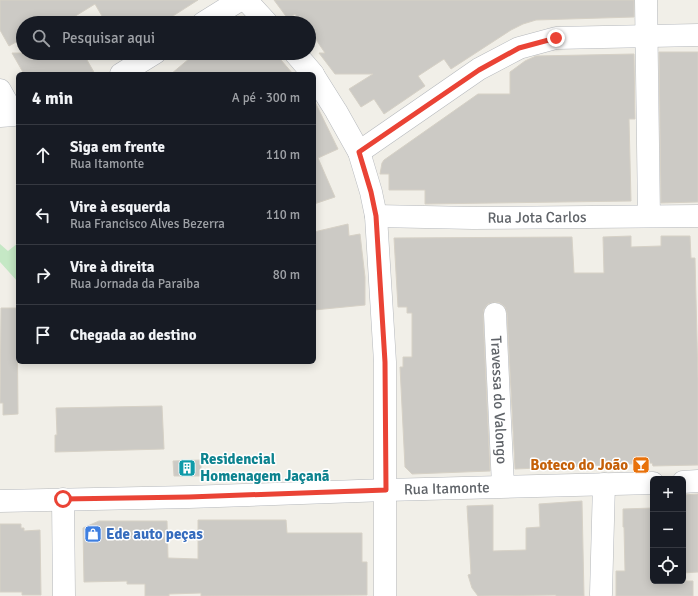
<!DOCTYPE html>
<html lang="pt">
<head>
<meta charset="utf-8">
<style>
  :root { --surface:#171b24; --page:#20242c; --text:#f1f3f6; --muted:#9ea1a6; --line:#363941 }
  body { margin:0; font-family:Signika,sans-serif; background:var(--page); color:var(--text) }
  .controls { position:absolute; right:12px; bottom:12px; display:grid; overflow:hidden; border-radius:6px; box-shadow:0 2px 10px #0003 }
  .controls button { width:36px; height:36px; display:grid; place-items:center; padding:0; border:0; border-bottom:1px solid var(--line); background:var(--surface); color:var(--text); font:20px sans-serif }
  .stop { position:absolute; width:12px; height:12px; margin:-9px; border:3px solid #ea4335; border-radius:50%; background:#fff }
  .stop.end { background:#ea4335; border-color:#fff; box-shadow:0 1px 4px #0008 }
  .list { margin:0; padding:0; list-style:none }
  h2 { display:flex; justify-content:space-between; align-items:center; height:52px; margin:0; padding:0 16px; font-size:17px }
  h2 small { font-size:13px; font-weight:400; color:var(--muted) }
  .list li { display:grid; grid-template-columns:26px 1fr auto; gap:12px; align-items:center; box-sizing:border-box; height:60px; padding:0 16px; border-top:1px solid var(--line) }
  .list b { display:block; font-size:15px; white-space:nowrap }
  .list p { margin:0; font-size:13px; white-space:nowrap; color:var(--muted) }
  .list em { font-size:13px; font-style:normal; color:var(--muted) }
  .icon { flex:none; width:22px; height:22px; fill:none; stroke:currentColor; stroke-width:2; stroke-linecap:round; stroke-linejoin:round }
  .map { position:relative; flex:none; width:698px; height:596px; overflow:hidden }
  .search { position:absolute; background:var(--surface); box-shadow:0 2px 10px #0003; left:16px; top:16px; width:300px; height:44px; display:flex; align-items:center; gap:10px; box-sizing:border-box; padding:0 14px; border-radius:22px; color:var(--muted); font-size:15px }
  .panel { position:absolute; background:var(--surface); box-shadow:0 2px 10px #0003; left:16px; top:72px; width:300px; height:292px; border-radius:6px }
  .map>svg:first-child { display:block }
</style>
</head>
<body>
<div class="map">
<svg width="698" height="596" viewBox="0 0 698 596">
  <rect width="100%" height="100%" fill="#f1efe8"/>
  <path fill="#c5e8c5" d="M18,243v39l-18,-20v-18l8,7z"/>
  <g fill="#cccac5" stroke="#d6d1c6">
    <path d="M0,0h198l-36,23h-56l-11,-19 -31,19h-41v15l-14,8 -9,-16z"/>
    <path d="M274,0h360v17l-98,3 -13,4 -12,6 -60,39 -7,-10 -26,17 7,10 -41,28 -10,-15 -13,8 -12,-18 24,-15h-38l-16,-21h6l-16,-24v-6h-4l-3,-5 -3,2 -4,-6 -7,5z"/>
    <path d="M659,52h39v150l-37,1z"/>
    <path d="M12,53h71l12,21h-71z"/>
    <path d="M196,53h79l18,21h-122z"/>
    <path d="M634,54l1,65h-6l2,82 -206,3v-14h-36v-16h-9l2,-11 2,-3 94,-66h32v-22l15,-11 11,-5z"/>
    <path d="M314,100l24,49 -20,9 17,39 -21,7z"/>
    <path d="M348,224l1,12 11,-2 5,43v28l-51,5v-78z"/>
    <path d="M631,236v11l30,-1v-10h29l1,22h4l3,121v86l-45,1 -1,-3 -137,6 -8,-156 -2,-6 -5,-4 -5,-1 -7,2 -4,5 -1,6 7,156 -78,3 -7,-7 -5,-100h3v-10h9v-44h-5v-6h-9l-4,-69 178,-1 2,36h30l-1,-36z"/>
    <path d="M1,308h16l1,106 -15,1v-12h-3z"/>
    <path d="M162,406l2,43 -109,3v-17h2l-1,-27z"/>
    <path d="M201,460v16h-27l-1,-15z"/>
    <path d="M698,494v78l-15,1v-78z"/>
    <path d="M582,501l2,95h-28v-1l-78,1 -6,-8 -4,-13 3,-1 -4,-68 26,-1v46l33,-1v-22l14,-1 -1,-23z"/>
    <path d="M653,508v73h40v15h-77v-25h9l-1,-44h-1v-18z"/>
    <path d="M198,520h88l1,13h75v29h5v33l-166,1v-3l-32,1v2h-24v-12h-18v-3l-43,1 -1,-54 16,-7h68l1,37 30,1z"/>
    <path d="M0,524h21v4h3v3l16,-1 1,65h-19v-3h-22z"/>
  </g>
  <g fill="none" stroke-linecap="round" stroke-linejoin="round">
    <defs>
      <g id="minor">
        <path d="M246,0l21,23"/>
        <path d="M646,0l3,216"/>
        <path d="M203,23l37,-23"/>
        <path d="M295,53l18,21"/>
        <path d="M121,74l34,-21"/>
        <path d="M314,76l22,35 23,41 12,40 5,24 9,146v234"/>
        <path d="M0,90l14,25 -14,1"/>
        <path d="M359,152l120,-83 40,-21 37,-10 142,-3"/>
        <path id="s1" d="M376,216l97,2 225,-2"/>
        <path id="s2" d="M495,314l8,172"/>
        <path d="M683,482l15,-1"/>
        <path d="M63,499l1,97"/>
        <path id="s3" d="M0,501l189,-4 197,-7 267,-7"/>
        <path d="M601,594l3,-110"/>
      </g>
    </defs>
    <use href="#minor" stroke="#b5b8bc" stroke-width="23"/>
    <use href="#minor" stroke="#fff" stroke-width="22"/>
  </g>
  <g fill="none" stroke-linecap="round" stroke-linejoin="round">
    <path stroke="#ea4335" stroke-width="5" d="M63,499l126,-2 197,-7 -1,-128 -9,-146 -5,-24 -12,-40 120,-82 40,-22 37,-10"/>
  </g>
  <defs>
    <symbol id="bar-square" viewBox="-11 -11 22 22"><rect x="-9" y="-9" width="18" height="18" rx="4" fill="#e8710a" stroke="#fff"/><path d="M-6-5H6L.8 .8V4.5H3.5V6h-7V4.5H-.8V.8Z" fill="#fff"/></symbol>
    <symbol id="building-square" viewBox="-11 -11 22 22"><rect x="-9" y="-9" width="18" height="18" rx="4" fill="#0f9aa8" stroke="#fff"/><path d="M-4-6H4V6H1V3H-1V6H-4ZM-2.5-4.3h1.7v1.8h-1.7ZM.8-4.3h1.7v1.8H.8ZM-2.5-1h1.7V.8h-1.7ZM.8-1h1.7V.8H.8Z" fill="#fff"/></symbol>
    <symbol id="shop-square" viewBox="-11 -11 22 22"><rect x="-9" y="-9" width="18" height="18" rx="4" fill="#3f7fe0" stroke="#fff"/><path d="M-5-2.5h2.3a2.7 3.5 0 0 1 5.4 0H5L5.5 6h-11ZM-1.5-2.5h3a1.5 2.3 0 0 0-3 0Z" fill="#fff"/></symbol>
  </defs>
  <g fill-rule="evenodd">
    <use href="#bar-square" x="631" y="455" width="20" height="20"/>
    <use href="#building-square" x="177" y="458" width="20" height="20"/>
    <use href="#shop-square" x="83" y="524" width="20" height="20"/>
  </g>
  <g text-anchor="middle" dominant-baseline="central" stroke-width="3" stroke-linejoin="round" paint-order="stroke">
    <g font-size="15" fill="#5f6368" stroke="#fff">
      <text stroke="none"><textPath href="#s1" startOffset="161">Rua Jota Carlos</textPath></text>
      <text stroke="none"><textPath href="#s2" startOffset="86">Travessa do Valongo</textPath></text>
      <text stroke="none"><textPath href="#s3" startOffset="447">Rua Itamonte</textPath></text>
    </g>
    <g font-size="15" font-weight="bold" fill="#0d838f" stroke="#fff" text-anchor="start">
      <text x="200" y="459">Residencial<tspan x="200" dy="17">Homenagem Jaçanã</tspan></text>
    </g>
    <g font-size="15" font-weight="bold" fill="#c56008" stroke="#fff" text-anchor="end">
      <text x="628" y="465">Boteco do João</text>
    </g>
    <g font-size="15" font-weight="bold" fill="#366cbe" stroke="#fff" text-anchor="start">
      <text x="106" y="534">Ede auto peças</text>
    </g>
  </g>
</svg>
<div class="controls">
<button>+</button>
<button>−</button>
<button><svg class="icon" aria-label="locate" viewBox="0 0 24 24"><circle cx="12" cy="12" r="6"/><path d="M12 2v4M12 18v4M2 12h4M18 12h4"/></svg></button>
</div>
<div class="stop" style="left:63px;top:499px"></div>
<div class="stop end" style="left:556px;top:38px"></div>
<div class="search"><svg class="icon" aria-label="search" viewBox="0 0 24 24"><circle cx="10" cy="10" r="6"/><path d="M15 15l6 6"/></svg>Pesquisar aqui</div>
<section class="panel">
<h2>4 min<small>A pé · 300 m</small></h2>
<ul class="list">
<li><svg class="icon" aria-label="ahead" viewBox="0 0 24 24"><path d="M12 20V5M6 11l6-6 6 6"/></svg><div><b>Siga em frente</b><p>Rua Itamonte</p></div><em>110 m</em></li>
<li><svg class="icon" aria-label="left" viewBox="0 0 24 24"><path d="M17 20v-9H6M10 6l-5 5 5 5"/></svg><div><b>Vire à esquerda</b><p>Rua Francisco Alves Bezerra</p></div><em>110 m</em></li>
<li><svg class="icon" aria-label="right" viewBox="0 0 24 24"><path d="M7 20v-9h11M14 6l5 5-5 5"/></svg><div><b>Vire à direita</b><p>Rua Jornada da Paraiba</p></div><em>80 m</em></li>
<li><svg class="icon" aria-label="arrive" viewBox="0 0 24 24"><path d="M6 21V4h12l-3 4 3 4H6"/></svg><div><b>Chegada ao destino</b></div></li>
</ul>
</section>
</div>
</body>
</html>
